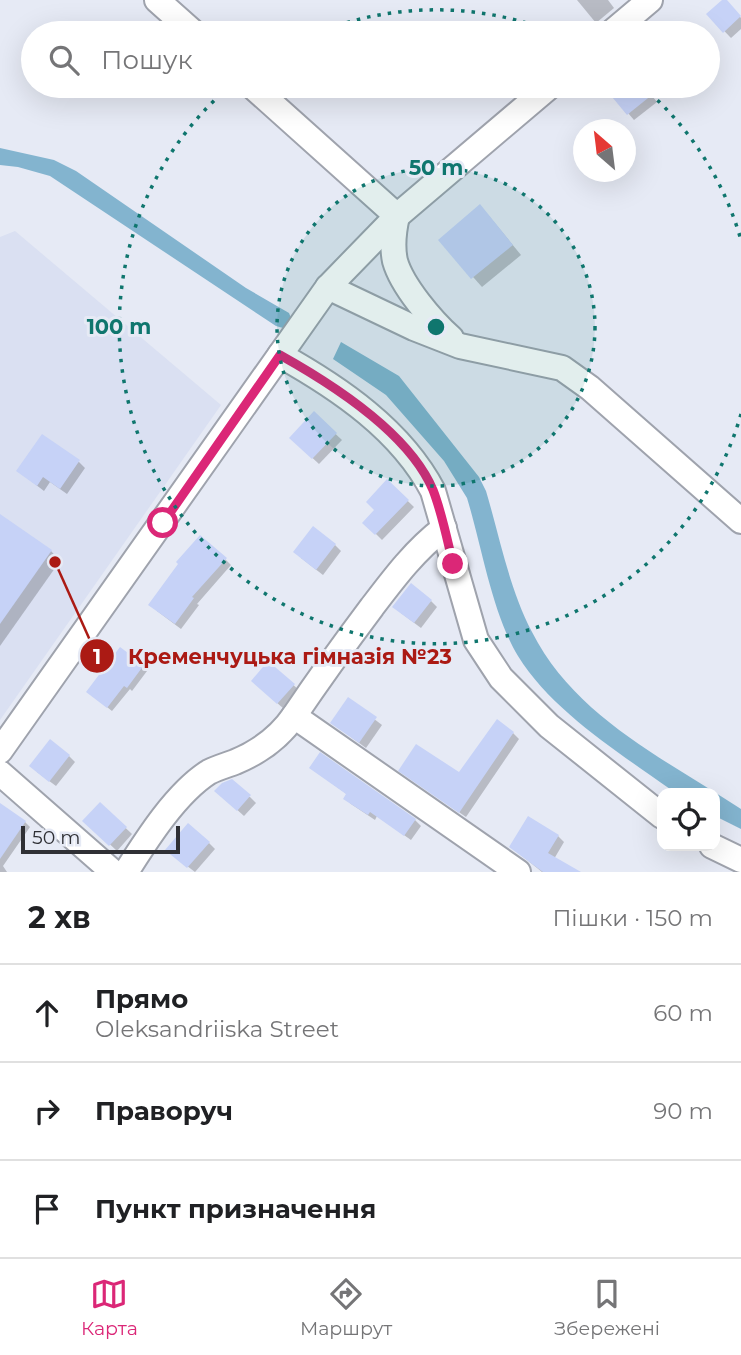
<!DOCTYPE html>
<html lang="uk">
<head>
<meta charset="utf-8">
<style>
  :root { --surface:#fff; --page:#f2f2f2; --text:#202124; --muted:#757577; --line:#e0e0e0; --accent:#db2777 }
  body { margin:0; font-family:Montserrat,sans-serif; background:var(--page); color:var(--text) }
  .controls { position:absolute; right:21px; bottom:21px; display:grid; overflow:hidden; border-radius:14px; box-shadow:0 7px 28px #0002 }
  .controls button { width:63px; height:63px; display:grid; place-items:center; padding:0; border:0; border-bottom:2px solid var(--line); background:var(--surface); color:var(--text); font:35px sans-serif }
  .compass { position:absolute; left:573px; top:119px; width:63px; height:63px; border-radius:50%; background:var(--surface); box-shadow:0 7px 28px #0002; rotate:332deg }
  .scale { position:absolute; left:21px; bottom:18px; width:159px; box-sizing:border-box; padding-left:7px; border:4px solid #2f3035; border-top:0; font-size:19px; line-height:24px; white-space:nowrap; color:#2f3035; -webkit-text-stroke:5px #e6eaf5; paint-order:stroke }
  .stop { position:absolute; width:21px; height:21px; margin:-16px; border:5px solid #db2777; border-radius:50%; background:#fff }
  .stop.end { background:#db2777; border-color:#fff; box-shadow:0 2px 7px #0008 }
  .list { margin:0; padding:0; list-style:none }
  h2 { display:flex; justify-content:space-between; align-items:center; height:91px; margin:0; padding:0 28px; font-size:30px }
  h2 small { font-size:23px; font-weight:400; color:var(--muted) }
  .list li { display:grid; grid-template-columns:46px 1fr auto; gap:21px; align-items:center; box-sizing:border-box; height:98px; padding:0 28px; border-top:2px solid var(--line) }
  .list b { display:block; font-size:26px; white-space:nowrap }
  .list p { margin:0; font-size:23px; white-space:nowrap; color:var(--muted) }
  .list em { font-size:23px; font-style:normal; color:var(--muted) }
  .icon { flex:none; width:38px; height:38px; fill:none; stroke:currentColor; stroke-width:2; stroke-linecap:round; stroke-linejoin:round }
  .map { position:relative; flex:none; width:741px; height:872px; overflow:hidden }
  .search { position:absolute; background:var(--surface); box-shadow:0 7px 28px #0002; left:21px; right:21px; top:21px; height:77px; display:flex; align-items:center; gap:18px; box-sizing:border-box; padding:0 24px; border-radius:38px; color:var(--muted); font-size:26px }
  .sheet { height:385px; background:var(--surface) }
  nav { display:flex; justify-content:space-around; align-items:center; box-sizing:border-box; height:98px; border-top:2px solid var(--line); background:var(--surface); font-size:19px; color:var(--muted) }
  nav a { display:grid; justify-items:center; gap:4px }
  nav .on { color:var(--accent) }
  .map>svg:first-child { display:block }
</style>
</head>
<body>
<div class="map">
<svg width="741" height="872" viewBox="0 0 741 872">
  <rect width="100%" height="100%" fill="#e6eaf5"/>
  <path fill="#dae0f2" d="M15,231l206,174 -221,315v-483z"/>
  <g fill="#83b4cf">
    <path d="M0,148l54,12 22,11 170,117 43,25 2,5 -2,5 -6,5 -7,-2 -226,-150 -32,-9 -18,-2z"/>
    <path d="M341,342l58,34 80,101 7,14c14,47 23,97 46,141 43,85 133,127 209,177v20l-26,-13v-23h-37l-8,-4c-52,-37 -118,-78 -152,-133 -26,-43 -36,-109 -51,-158l-23,-37 -58,-66 -53,-36z"/>
  </g>
  <g fill="#0003">
    <path d="M577,0h31l6,8 -18,15z"/>
    <path d="M725,0l16,18v11l-10,9 -23,-24z"/>
    <path d="M605,86h39l13,16 -23,18z"/>
    <path d="M489,216l32,39 -39,32 -42,-47z"/>
    <path d="M314,414l28,26 -23,24 -28,-26z"/>
    <path d="M79,462l6,6 -18,26 -17,-12 -6,9 -26,-20z"/>
    <path d="M388,482l26,25 -32,33 -17,-17 12,-13z"/>
    <path d="M0,516l51,35 9,10 -60,85z"/>
    <path d="M335,545l6,6 -18,24 -22,-17z"/>
    <path d="M225,559l6,6 -34,39 2,1 -18,24 -24,-18z"/>
    <path d="M431,601l6,6 -16,21 -20,-15z"/>
    <path d="M269,663l31,28 -16,18 -25,-22z"/>
    <path d="M142,667l5,4 -15,20 -2,-2 -18,22 -19,-15z"/>
    <path d="M349,700l33,25 -16,23 -34,-25z"/>
    <path d="M513,733l6,6 -53,78 -59,-41 52,-2z"/>
    <path d="M69,756l6,6 -19,24 -19,-14z"/>
    <path d="M311,768l104,52 6,6 -10,14 -34,-24 -2,4 -24,-16 -6,-6 3,-3z"/>
    <path d="M223,797h27l6,6 -12,13z"/>
    <path d="M100,804l32,30 -15,17 -32,-30z"/>
    <path d="M0,814l25,8 5,5 -27,39 4,6h-7z"/>
    <path d="M558,836l6,6 -10,17 24,13h-36l-31,-25z"/>
    <path d="M209,843l6,6 -20,23 -21,-16z"/>
  </g>
  <g fill="#c6d2f7">
    <path d="M722,0h5l14,16 -18,17 -17,-19z"/>
    <path d="M603,86h60l-36,29z"/>
    <path d="M480,204l33,41 -42,34 -33,-39z"/>
    <path d="M314,411l23,22 -25,26 -23,-21z"/>
    <path d="M42,434l38,26 -20,29 -17,-12 -6,9 -21,-15z"/>
    <path d="M387,479l22,21 -34,35 -13,-12 12,-13 -8,-8z"/>
    <path d="M0,514l52,36 -52,74z"/>
    <path d="M313,526l23,18 -20,26 -23,-18z"/>
    <path d="M200,535l27,23 -35,39 2,1 -19,26 -27,-19 30,-41 -2,-2z"/>
    <path d="M411,583l21,17 -18,23 -22,-16z"/>
    <path d="M120,647l24,18 -17,23 -3,-2 -17,22 -21,-16z"/>
    <path d="M268,661l27,23 -18,20 -26,-23z"/>
    <path d="M348,697l29,20 -18,26 -29,-20z"/>
    <path d="M497,719l17,13 -55,81 -61,-42 18,-27 43,28z"/>
    <path d="M50,739l20,16 -21,27 -20,-16z"/>
    <path d="M320,752l96,67 -12,17 -34,-24 -2,3 -25,-16 3,-5 -37,-26z"/>
    <path d="M232,779l19,16 -14,16 -23,-20 8,-8z"/>
    <path d="M100,802l27,25 -18,19 -27,-25z"/>
    <path d="M0,803l26,18 -26,38z"/>
    <path d="M528,816l31,19 -11,18 33,19h-38l-34,-25z"/>
    <path d="M188,823l22,19 -23,26 -22,-18z"/>
  </g>
  <g fill="none" stroke-linecap="round" stroke-linejoin="round">
    <defs>
      <g id="minor">
        <path d="M157,0l37,33"/>
        <path d="M611,33l39,-33"/>
        <path d="M252,86l145,130c-3,13 -5,31 -2,45 7,25 37,60 56,77"/>
        <path d="M328,287l86,41 46,18 102,22 28,20 151,133"/>
        <path d="M280,355c59,33 121,75 153,136l43,149 25,38 48,48 113,90"/>
        <path d="M294,716c25,-37 51,-73 78,-109 22,-29 43,-57 72,-79"/>
        <path d="M0,751l328,-464 69,-71 153,-130"/>
        <path d="M0,773l113,99"/>
        <path d="M712,846l29,14"/>
        <path d="M126,872c21,-33 50,-79 83,-100 8,-4 18,-7 26,-10 24,-10 44,-24 59,-46l224,156"/>
      </g>
    </defs>
    <use href="#minor" stroke="#9fa3ad" stroke-width="28"/>
    <use href="#minor" stroke="#fff" stroke-width="24"/>
  </g>
  <g fill="none" stroke-linecap="round" stroke-linejoin="round">
    <path stroke="#db2777" stroke-width="9" d="M163,523l117,-168c52,29 129,78 153,135 9,23 14,49 20,74"/>
  </g>
  <circle cx="436" cy="327" r="159" fill="#0f766e" fill-opacity=".12"/>
  <g fill="none" stroke="#0f766e" stroke-width="3.5" stroke-dasharray="3.5 7">
    <circle cx="436" cy="327" r="159"/>
    <path d="M741 414A317 317 0 1 1 230 86M317 33A317 317 0 0 1 555 33M642 86A317 317 0 0 1 741 240"/>
  </g>
  <circle cx="436" cy="327" r="10" fill="#0f766e" stroke="#e6eaf5" stroke-width="3.5"/>
  <g font-size="21" text-anchor="middle" font-weight="bold" fill="#0f766e" stroke="#e6eaf5" stroke-width="6" stroke-linejoin="round" paint-order="stroke">
    <text x="436" y="175">50 m</text>
    <text x="119" y="334">100 m</text>
  </g>
  <path fill="none" stroke="#ab1a14" stroke-width="2.5" d="M55 562L97 656"/>
  <g fill="#ab1a14" stroke="#e6eaf5" stroke-width="2.5">
    <circle cx="55" cy="562" r="7"/>
    <circle cx="97" cy="656" r="18"/>
  </g>
  <g font-size="21" text-anchor="middle" font-weight="bold" fill="#fff">
    <text x="97" y="664">1</text>
  </g>
  <g font-size="21" text-anchor="middle" font-weight="bold" fill="#ab1a14" stroke="#e6eaf5" stroke-width="6" stroke-linejoin="round" paint-order="stroke">
    <text x="290" y="664">Кременчуцька гімназія №23</text>
  </g>
</svg>
<div class="controls">
<button><svg class="icon" aria-label="locate" viewBox="0 0 24 24"><circle cx="12" cy="12" r="6"/><path d="M12 2v4M12 18v4M2 12h4M18 12h4"/></svg></button>
</div>
<svg class="compass" viewBox="-18 -18 36 36"><path d="M0-13l5 13h-10z" fill="#e53935"/><path d="M0 13l5-13h-10z" fill="#757577"/></svg>
<div class="scale">50 m</div>
<div class="stop" style="left:163px;top:523px"></div>
<div class="stop end" style="left:453px;top:564px"></div>
<div class="search"><svg class="icon" aria-label="search" viewBox="0 0 24 24"><circle cx="10" cy="10" r="6"/><path d="M15 15l6 6"/></svg>Пошук</div>
</div>
<section class="sheet">
<h2>2 хв<small>Пішки · 150 m</small></h2>
<ul class="list">
<li><svg class="icon" aria-label="ahead" viewBox="0 0 24 24"><path d="M12 20V5M6 11l6-6 6 6"/></svg><div><b>Прямо</b><p>Oleksandriiska Street</p></div><em>60 m</em></li>
<li><svg class="icon" aria-label="right" viewBox="0 0 24 24"><path d="M7 20v-9h11M14 6l5 5-5 5"/></svg><div><b>Праворуч</b></div><em>90 m</em></li>
<li><svg class="icon" aria-label="arrive" viewBox="0 0 24 24"><path d="M6 21V4h12l-3 4 3 4H6"/></svg><div><b>Пункт призначення</b></div></li>
</ul>
</section>
<nav>
<a class="on"><svg class="icon" aria-label="map" viewBox="0 0 24 24"><path d="M3 6l6-2 6 2 6-2v14l-6 2-6-2-6 2zM9 4v14M15 6v14"/></svg>Карта</a>
<a><svg class="icon" aria-label="directions" viewBox="0 0 24 24"><path d="M12 3l9 9-9 9-9-9zM9 14v-3h6M13 9l2 2-2 2"/></svg>Маршрут</a>
<a><svg class="icon" aria-label="saved" viewBox="0 0 24 24"><path d="M7 4h10v16l-5-4-5 4z"/></svg>Збережені</a>
</nav>
</body>
</html>
